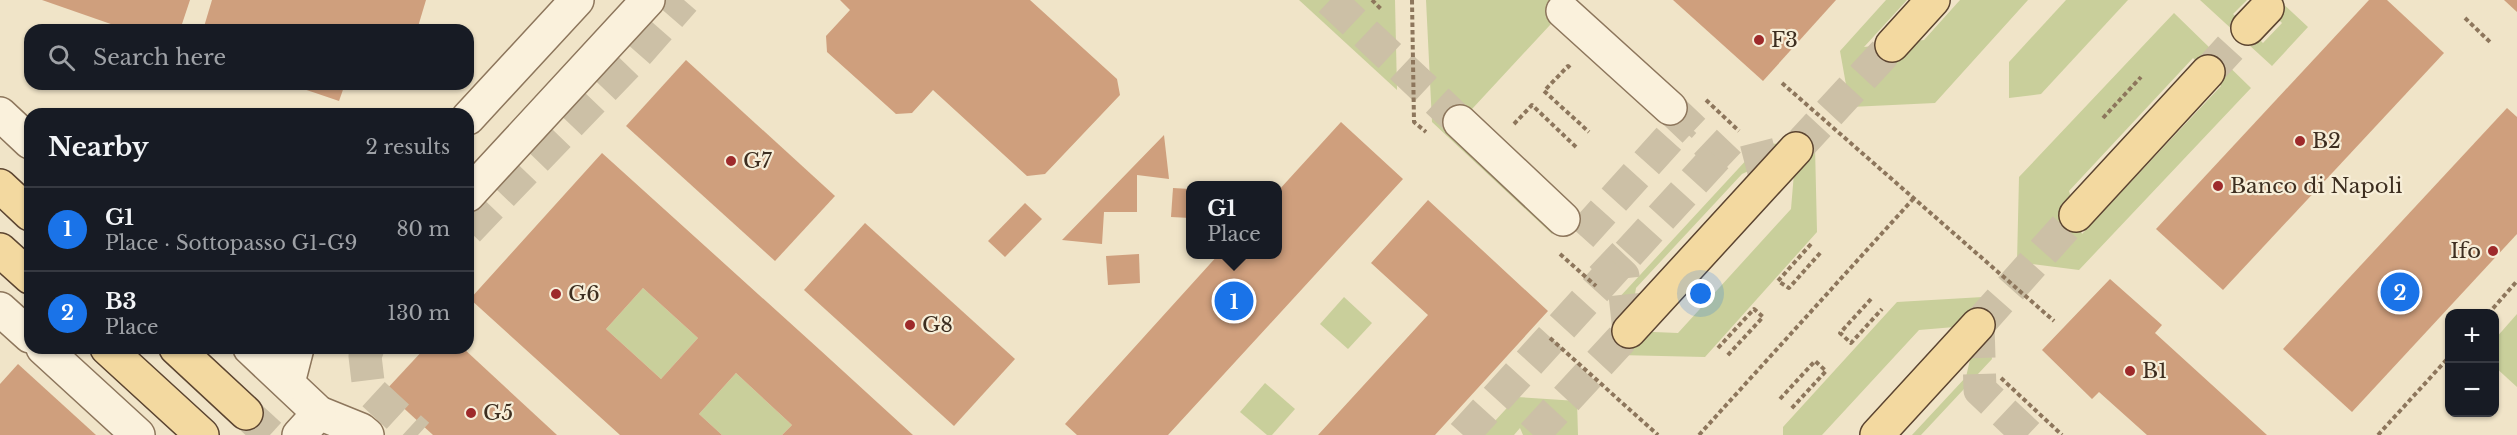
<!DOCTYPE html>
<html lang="en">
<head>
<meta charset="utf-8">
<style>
  :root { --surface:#171b24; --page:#20242c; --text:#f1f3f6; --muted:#9ea1a6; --line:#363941; --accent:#1a73e8 }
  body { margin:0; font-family:"Libre Baskerville",serif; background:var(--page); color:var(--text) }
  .controls { position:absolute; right:18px; bottom:18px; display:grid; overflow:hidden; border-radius:12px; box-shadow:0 2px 4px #0004 }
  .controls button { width:54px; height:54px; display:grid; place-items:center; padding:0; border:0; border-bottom:2px solid var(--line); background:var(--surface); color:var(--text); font:30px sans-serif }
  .you { position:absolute; left:1701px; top:294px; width:21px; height:21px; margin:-15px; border:4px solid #fff; border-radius:50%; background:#1a73e8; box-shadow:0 0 0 9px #1a73e833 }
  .badge { display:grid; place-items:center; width:39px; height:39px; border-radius:50%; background:var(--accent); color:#fff; font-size:20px; font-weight:700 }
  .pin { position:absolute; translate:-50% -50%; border:3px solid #fff; box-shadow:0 2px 6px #0006 }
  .popup { position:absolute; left:1186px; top:181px; width:96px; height:78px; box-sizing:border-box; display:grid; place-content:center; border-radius:12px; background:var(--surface); filter:drop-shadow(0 2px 4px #0005); font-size:20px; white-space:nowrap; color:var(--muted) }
  .popup b { font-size:22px; color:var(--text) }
  .popup::after { content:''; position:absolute; left:50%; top:100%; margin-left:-12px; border:12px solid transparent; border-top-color:var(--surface) }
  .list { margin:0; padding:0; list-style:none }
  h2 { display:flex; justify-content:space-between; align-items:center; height:78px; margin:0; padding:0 24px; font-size:26px }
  h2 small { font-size:20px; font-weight:400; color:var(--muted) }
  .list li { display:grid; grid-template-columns:39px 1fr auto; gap:18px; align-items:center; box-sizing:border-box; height:84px; padding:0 24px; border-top:2px solid var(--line) }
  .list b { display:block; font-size:22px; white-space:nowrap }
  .list p { margin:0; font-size:20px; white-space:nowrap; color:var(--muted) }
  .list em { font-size:20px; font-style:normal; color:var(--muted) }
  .icon { flex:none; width:33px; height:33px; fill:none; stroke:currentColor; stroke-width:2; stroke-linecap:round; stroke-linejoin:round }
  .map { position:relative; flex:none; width:2517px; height:435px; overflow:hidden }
  .search { position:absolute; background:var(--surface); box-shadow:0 2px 4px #0004; left:24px; top:24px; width:450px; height:66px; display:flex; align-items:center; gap:15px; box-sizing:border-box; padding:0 21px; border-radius:18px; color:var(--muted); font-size:22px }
  .panel { position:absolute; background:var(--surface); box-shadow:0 2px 4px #0004; left:24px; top:108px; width:450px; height:246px; border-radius:18px }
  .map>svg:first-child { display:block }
</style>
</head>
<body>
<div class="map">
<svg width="2517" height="435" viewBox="0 0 2517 435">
  <rect width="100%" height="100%" fill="#f0e4c8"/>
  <g fill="#c9cf9b" fill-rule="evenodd">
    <path d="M1299,0h96l2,90z"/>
    <path d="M1426,0h149l108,98 -8,8 -112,-95 -103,111 100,102 -8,10 -120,-112z"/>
    <path d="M1886,0h21l-43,47 60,-7 36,-40h68l-93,103 -85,4 -10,-56z"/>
    <path d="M2066,0h62l-87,94 -32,4v-36z"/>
    <path d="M2200,0h47l-14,14 30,29 19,-20 -23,-23h20l29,27 -36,39z"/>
    <path d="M2174,13l77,75 -172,182 -62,-8 2,-85zM2193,58l28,28 -139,148 -13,-43z"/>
    <path d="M1762,143l53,3 2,86 -112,125 -87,-2 -2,-54zM1796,149l-5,60 -113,124 -49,-2 7,-43 106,-114z"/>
    <path d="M643,288l55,50 -37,41 -55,-50z"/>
    <path d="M1344,297l28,26 -24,26 -28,-25z"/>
    <path d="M1983,297l9,62 -71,76h-9l54,-58 12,-52 -59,5 -97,105h-39v-8l114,-125z"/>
    <path d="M2517,314v73l-23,-21 1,-27z"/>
    <path d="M736,373l56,52 -10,10h-60l-23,-21z"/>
    <path d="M1265,383l30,26 -23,26h-5l-27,-23z"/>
    <path d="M1517,397l60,4 1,34h-55l-3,-7 -6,7h-32z"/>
  </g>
  <g fill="#cf9f7d" fill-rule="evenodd">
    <path d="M42,0h148l-10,30h-52z"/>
    <path d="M212,0h214l-9,30h-214z"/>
    <path d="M840,0h190l87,79 3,16 -75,79 -18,2 -94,-86 -21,23 -16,1 -69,-62 -1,-16 24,-26z"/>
    <path d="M1673,0h163l-73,81z"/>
    <path d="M2369,0h18l57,53 -221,237 -67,-61z"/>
    <path d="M2504,0h13v12z"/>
    <path d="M686,60l149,136 -60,65 -149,-135z"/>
    <path d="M289,84h56l-6,17z"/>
    <path d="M2507,108l10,9v117l-165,178 -69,-63z"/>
    <path d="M1341,122l62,57 -235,256h-91l-12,-11 154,-170h59v-63z"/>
    <path d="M1164,135l5,44 -32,-4v37h-33l-2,32 -40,-4z"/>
    <path d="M602,153l218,197 93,85h-131l10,-10 -56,-52 -37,41 23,21h-102l-150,-136zM643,288l55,50 -37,41 -55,-50z"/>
    <path d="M1173,188l17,1v29l-19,-1z"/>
    <path d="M1428,200l120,111 -113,124h-117l110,-120 -57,-52z"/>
    <path d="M1025,203l17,16 -37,38 -17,-16z"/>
    <path d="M865,223l150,136 -61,67 -150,-136z"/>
    <path d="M1139,254l1,29 -32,2 -2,-29z"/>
    <path d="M2110,279l52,46 -7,8 112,102h-120l-48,-43 -7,7 -50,-49z"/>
    <path d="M425,348h38l94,87h-124l-48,-44z"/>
    <path d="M18,364l78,71h-96v-51z"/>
  </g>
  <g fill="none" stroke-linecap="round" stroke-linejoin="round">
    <g stroke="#ccc0a6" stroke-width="33" stroke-dasharray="33 16" stroke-linecap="butt">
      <path d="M1330,0l130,122"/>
      <path d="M1670,108l61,58 65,-17"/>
      <path d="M468,230l167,-174 49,-56"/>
      <path d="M1581,236l103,-114"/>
      <path d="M1601,255l22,21 6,55"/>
      <path d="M1978,325l2,65 48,45"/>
      <path d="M368,348l-3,8 4,34 49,45"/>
      <path d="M1463,435l256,-281"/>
    </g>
    <g stroke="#ccc0a6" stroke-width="33" stroke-dasharray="33 16" stroke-linecap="butt">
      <path d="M2208,72l40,-44"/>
      <path d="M1796,149l96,-104"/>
      <path d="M1978,325l98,-110"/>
      <path d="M246,413l24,22"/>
      <path d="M1533,435l96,-104"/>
    </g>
    <defs>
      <g id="minor">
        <path d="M1563,11l107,97"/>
        <path d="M0,114l30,28"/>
        <path d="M468,118l109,-118"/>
        <path d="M1460,122l103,97"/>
        <path d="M468,195l180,-195"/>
        <path d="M0,309l30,27"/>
        <path d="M43,348l95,87"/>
        <path d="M250,348l69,65 42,17 6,5"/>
        <path d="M288,383l9,-35"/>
        <path d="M299,435l20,-22"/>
      </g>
      <g id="major">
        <path d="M2248,28l19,-20"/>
        <path d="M1892,45l41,-45"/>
        <path d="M0,186l30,28"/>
        <path d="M2076,215l132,-143"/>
        <path d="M0,250l30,27"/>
        <path d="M1629,331l167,-182"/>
        <path d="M107,348l95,87"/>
        <path d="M176,348l70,65"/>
        <path d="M1877,435l101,-110"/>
      </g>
    </defs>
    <use href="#minor" stroke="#8d765c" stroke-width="36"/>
    <use href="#major" stroke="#5b4430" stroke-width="36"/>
    <g stroke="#8d765c" stroke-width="4" stroke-dasharray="4.5 3" stroke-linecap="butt">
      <path d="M1372,0l10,10"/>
      <path d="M1412,0l2,122 12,10"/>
      <path d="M2465,18l26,25"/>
      <path d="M1570,68l-2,-2 -24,25 45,41"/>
      <path d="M1782,83l272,238"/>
      <path d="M1706,100l33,31"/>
      <path d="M2103,118l38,-41"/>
      <path d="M1514,124l18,-19 44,42"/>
      <path d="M1811,244l-33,37 11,7 32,-36"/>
      <path d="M1560,254l36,32"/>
      <path d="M1871,299l-31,34 11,10 31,-34"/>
      <path d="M2488,314l29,-33"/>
      <path d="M1550,338l108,97"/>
      <path d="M1718,348l36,-39 9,8 -36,39"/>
      <path d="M2001,378l61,57"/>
      <path d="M1780,399l35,-38 11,10 -35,38"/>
      <path d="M1699,435l215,-237"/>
      <path d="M2378,435l72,-79"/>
    </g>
    <use href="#minor" stroke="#faf1dc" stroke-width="33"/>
    <use href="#major" stroke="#f3d9a0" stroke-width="33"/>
  </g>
  <g fill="#9e2a2b" stroke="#f7eed8" stroke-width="2">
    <circle cx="1759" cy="40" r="6"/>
    <circle cx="2300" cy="141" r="6"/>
    <circle cx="731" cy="161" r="6"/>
    <circle cx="2218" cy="186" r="6"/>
    <circle cx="2493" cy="251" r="6"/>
    <circle cx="556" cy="294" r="6"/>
    <circle cx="910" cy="325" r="6"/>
    <circle cx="2130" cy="371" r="6"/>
    <circle cx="471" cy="413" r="6"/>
  </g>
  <g text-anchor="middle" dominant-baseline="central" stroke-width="4.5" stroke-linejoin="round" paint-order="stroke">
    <g font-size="21" fill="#3d2e20" stroke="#f7eed8" text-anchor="start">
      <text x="1771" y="40">F3</text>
      <text x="2312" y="141">B2</text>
      <text x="743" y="161">G7</text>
      <text x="2230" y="186">Banco di Napoli</text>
      <text x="2481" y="251" text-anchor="end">Ifo</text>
      <text x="568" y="294">G6</text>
      <text x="922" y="325">G8</text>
      <text x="2142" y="371">B1</text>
      <text x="483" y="413">G5</text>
    </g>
  </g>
</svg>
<div class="controls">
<button>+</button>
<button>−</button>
</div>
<div class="you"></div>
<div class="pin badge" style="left:1234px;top:301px">1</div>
<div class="popup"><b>G1</b>Place</div>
<div class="pin badge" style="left:2400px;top:292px">2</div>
<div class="search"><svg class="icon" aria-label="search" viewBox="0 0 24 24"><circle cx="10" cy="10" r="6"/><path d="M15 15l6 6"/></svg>Search here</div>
<section class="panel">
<h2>Nearby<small>2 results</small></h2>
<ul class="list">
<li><span class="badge">1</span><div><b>G1</b><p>Place · Sottopasso G1-G9</p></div><em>80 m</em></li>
<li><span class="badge">2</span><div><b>B3</b><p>Place</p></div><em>130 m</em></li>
</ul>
</section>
</div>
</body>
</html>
